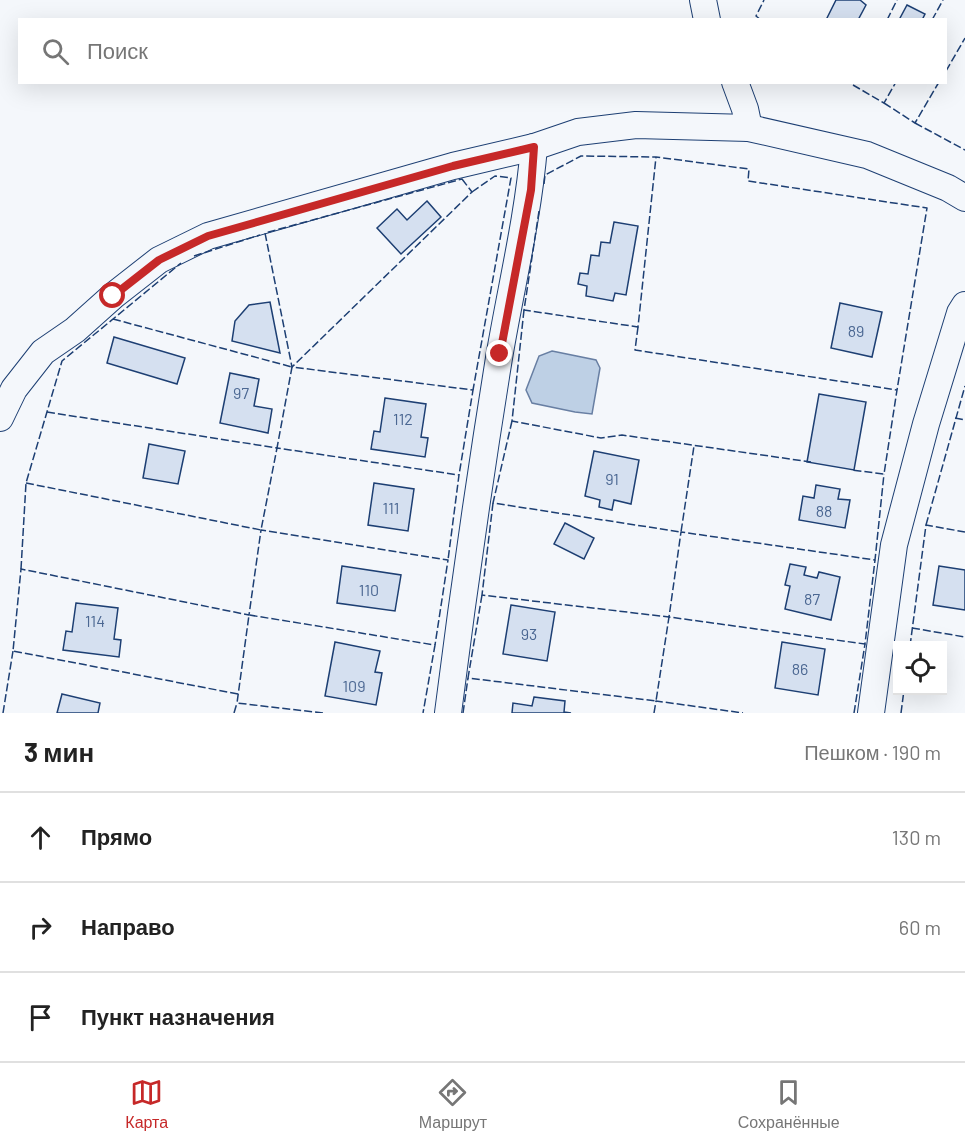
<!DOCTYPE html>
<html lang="ru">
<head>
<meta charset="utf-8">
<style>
  :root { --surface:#fff; --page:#f6f6f6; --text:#222; --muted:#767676; --line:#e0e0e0; --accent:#c62828 }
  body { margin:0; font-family:Barlow,sans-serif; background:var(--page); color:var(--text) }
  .controls { position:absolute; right:18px; bottom:18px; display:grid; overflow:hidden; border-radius:0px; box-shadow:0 6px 24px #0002 }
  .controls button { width:54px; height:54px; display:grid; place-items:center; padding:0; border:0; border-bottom:2px solid var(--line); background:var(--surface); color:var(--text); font:30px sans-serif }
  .stop { position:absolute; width:18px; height:18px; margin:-14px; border:4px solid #c62828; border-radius:50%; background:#fff }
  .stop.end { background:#c62828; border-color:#fff; box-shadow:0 2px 6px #0008 }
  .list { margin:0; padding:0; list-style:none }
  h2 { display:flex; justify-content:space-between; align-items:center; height:78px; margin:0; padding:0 24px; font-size:26px }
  h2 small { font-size:20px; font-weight:400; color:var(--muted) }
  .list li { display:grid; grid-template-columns:39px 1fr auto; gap:18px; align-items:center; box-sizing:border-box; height:90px; padding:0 24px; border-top:2px solid var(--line) }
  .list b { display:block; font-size:22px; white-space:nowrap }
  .list em { font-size:20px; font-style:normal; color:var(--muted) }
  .icon { flex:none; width:33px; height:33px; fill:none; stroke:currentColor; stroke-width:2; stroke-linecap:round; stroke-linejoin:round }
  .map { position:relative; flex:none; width:965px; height:713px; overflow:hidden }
  .search { position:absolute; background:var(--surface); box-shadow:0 6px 24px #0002; left:18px; right:18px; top:18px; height:66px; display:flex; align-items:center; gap:15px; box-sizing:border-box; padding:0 21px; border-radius:0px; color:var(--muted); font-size:22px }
  .sheet { height:348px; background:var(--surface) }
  nav { display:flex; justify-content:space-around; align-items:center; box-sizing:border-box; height:84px; border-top:2px solid var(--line); background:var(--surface); font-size:16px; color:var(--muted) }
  nav a { display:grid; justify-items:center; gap:3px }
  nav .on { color:var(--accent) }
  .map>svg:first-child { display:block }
</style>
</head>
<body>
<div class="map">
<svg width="965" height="713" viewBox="0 0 965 713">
  <rect width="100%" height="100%" fill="#f4f7fb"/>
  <path fill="#bed0e5" stroke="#687fa3" stroke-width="1.5" d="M552,351l44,9 4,8 -8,46 -17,-2 -43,-9 -6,-13 13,-34z"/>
  <g fill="#d5e0f0" stroke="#1d3f73" stroke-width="1.5">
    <path d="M836,0h24l6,5 -8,15h-32z"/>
    <path d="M907,5l18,9 -3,6h-23z"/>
    <path d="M427,201l14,16 -40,37 -24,-26 20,-19 10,11z"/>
    <path d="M614,222l24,4 -12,69 -11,-2 -2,8 -27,-5 1,-10 -9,-2 2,-11 8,1 3,-19 8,1 2,-14 9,1z"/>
    <path d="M270,302l10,51 -48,-12 3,-20 14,-16z"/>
    <path d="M840,303l42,9 -10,45 -41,-9z"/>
    <path d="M114,337l71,21 -8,26 -70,-21z"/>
    <path d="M230,373l29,6 -5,27 18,3 -4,24 -48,-10z"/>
    <path d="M819,394l47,8 -12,68 -47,-8z"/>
    <path d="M385,398l41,6 -5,33 7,1 -3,19 -54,-8 3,-18 6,1z"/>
    <path d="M149,444l36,7 -7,33 -35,-6z"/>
    <path d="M594,451l45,9 -8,44 -17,-4 -2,10 -13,-3 1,-7 -15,-4z"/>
    <path d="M374,483l40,6 -6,42 -40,-6z"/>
    <path d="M816,485l24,4 -2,10 12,1 -5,28 -46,-8 4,-24 11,2z"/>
    <path d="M565,523l29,15 -10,21 -30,-15z"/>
    <path d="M790,564l16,3 -2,8 13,3 2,-6 21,5 -9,43 -46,-11 5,-23 -5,-1z"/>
    <path d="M342,566l59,9 -6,36 -58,-8z"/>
    <path d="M939,566l26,4v40l-32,-5z"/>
    <path d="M76,603l42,5 -4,31 7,1 -2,17 -56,-7 3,-19 6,1z"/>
    <path d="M511,605l44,7 -8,49 -44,-7z"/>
    <path d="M335,642l45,9 -5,21 7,1 -6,32 -51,-9z"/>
    <path d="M782,642l43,7 -7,46 -43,-7z"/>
    <path d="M62,694l38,9 -2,10h-41z"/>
    <path d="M534,697l31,4 -1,11 7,1h-59l1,-10 19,3z"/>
  </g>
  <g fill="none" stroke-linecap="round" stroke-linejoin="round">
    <defs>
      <g id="minor">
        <path d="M703,0l4,20"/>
        <path d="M735,82l10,27 4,19"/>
        <path d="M0,418l14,-29 29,-37 32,-22 38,-34 46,-36 49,-24 245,-70 81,-19 44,-15 58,-7 113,3 118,27 81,33 17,10"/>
        <path d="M448,713c15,-119 32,-237 51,-355 12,-71 29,-140 35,-211"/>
        <path d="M871,713l23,-168 32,-121 34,-111 5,-8"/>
      </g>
    </defs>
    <use href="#minor" stroke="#1d3f73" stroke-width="28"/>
    <use href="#minor" stroke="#f4f7fb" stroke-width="26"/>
    <g stroke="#1d3f73" stroke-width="1.5" stroke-dasharray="8 3" stroke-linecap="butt">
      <path d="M761,20l-5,-4 8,-16"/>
      <path d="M887,20l10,-20"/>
      <path d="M932,20l11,-20"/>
      <path d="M946,71l19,-33"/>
      <path d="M853,85l31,18 12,-21"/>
      <path d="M884,103l31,20 24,-41"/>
      <path d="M915,123l50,27"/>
      <path d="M462,179l10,13 -180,175 -27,-134z"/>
      <path d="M544,184l1,-9 36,-19 75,1 93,12 -1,12 179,27 -30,182"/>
      <path d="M472,192l23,-16 16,2 -38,212"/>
      <path d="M539,211l-15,99 114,17 18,-170"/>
      <path d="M194,256l66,-21"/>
      <path d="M524,310l-12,111 89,17 21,-3 189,27"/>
      <path d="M113,319l179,48"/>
      <path d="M638,327l-3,23 262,40 -13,84 -32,-4"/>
      <path d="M47,412l230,36 15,-81 181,23 -14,85"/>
      <path d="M955,418l10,2"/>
      <path d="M512,421l-19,82 188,29 13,-86"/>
      <path d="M26,483l235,47 16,-82 182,27 -11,85"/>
      <path d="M493,503l-11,92 187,22 12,-85 194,28 9,-86"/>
      <path d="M926,525l39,-139"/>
      <path d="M21,569l5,-86 36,-122 119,-98"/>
      <path d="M482,595l-14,83 188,23 13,-84 196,27 10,-84"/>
      <path d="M912,628l53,9"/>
      <path d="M910,646l16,-121 39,7"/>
      <path d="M238,694l-225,-43 8,-82 228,46 12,-85 187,30 -13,85"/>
      <path d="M3,713l10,-62"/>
      <path d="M234,713l3,-10"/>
      <path d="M323,713l-86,-10 12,-88 186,30 -12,68"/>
      <path d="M463,713l5,-35"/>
      <path d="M654,713l2,-12 87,12"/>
      <path d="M854,713l11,-69"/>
      <path d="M901,713l3,-23"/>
    </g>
  </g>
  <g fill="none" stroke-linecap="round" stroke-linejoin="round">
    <path stroke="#c62828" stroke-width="8" d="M113,296l46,-36 49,-24 245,-70 81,-19 -3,43 -31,164"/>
  </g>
  <g text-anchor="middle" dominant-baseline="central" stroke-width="4.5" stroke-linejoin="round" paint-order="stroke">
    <g font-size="16" fill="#4b6792">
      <text x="856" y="330">89</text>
      <text x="241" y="392">97</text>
      <text x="403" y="418">112</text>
      <text x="612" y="478">91</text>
      <text x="391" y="507">111</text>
      <text x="824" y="510">88</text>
      <text x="369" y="589">110</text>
      <text x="812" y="598">87</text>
      <text x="95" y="620">114</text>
      <text x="529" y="633">93</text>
      <text x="800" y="668">86</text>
      <text x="354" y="685">109</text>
    </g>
  </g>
</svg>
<div class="controls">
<button><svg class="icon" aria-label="locate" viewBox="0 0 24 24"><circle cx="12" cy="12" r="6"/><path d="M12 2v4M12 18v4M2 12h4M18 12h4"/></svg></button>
</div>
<div class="stop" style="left:113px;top:296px"></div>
<div class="stop end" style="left:500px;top:354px"></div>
<div class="search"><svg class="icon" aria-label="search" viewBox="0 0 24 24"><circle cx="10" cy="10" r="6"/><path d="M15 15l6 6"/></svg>Поиск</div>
</div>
<section class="sheet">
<h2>3 мин<small>Пешком · 190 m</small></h2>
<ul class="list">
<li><svg class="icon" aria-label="ahead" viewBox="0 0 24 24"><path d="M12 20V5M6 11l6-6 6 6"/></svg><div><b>Прямо</b></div><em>130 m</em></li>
<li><svg class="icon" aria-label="right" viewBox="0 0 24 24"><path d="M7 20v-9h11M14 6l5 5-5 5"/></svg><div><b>Направо</b></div><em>60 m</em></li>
<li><svg class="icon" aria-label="arrive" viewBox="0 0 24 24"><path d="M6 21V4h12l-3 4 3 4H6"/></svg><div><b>Пункт назначения</b></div></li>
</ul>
</section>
<nav>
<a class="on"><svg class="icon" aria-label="map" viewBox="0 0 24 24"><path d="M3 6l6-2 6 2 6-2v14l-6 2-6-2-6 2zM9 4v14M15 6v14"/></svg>Карта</a>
<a><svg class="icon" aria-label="directions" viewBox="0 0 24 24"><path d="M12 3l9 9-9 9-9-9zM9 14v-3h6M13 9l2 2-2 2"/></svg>Маршрут</a>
<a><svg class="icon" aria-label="saved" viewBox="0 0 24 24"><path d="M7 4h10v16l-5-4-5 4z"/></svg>Сохранённые</a>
</nav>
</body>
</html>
